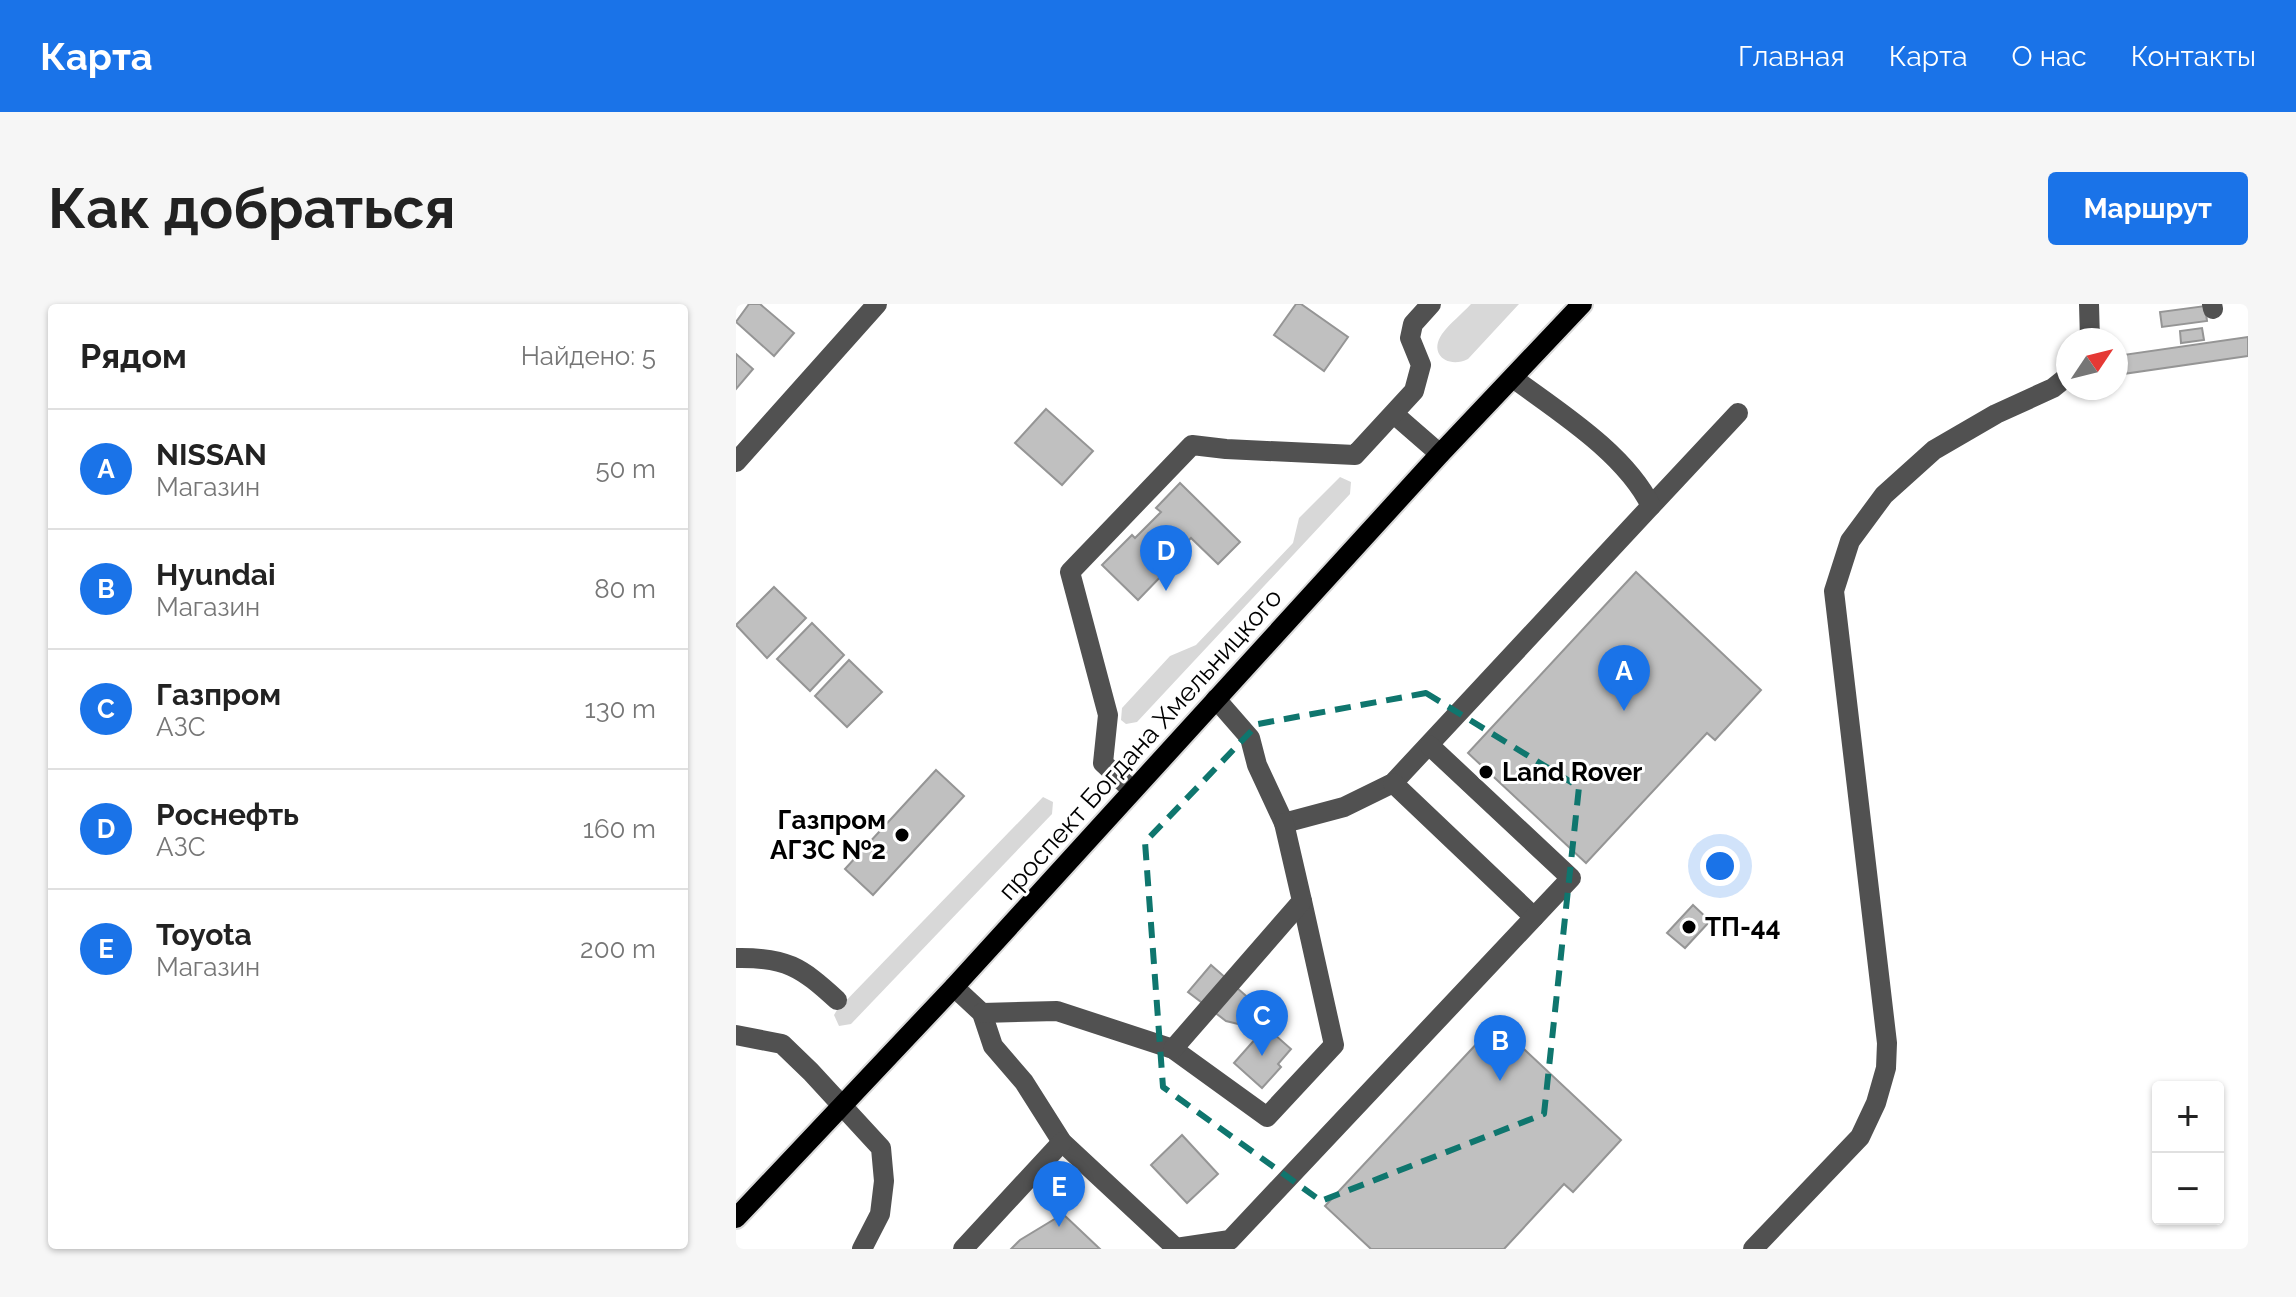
<!DOCTYPE html>
<html lang="ru">
<head>
<meta charset="utf-8">
<style>
  :root { --surface:#fff; --page:#f6f6f6; --text:#222; --muted:#767676; --line:#e0e0e0; --accent:#1a73e8 }
  body { margin:0; font-family:Raleway,sans-serif; background:var(--page); color:var(--text) }
  .controls { position:absolute; right:24px; bottom:24px; display:grid; overflow:hidden; border-radius:8px; box-shadow:0 2px 6px #0004 }
  .controls button { width:72px; height:72px; display:grid; place-items:center; padding:0; border:0; border-bottom:2px solid var(--line); background:var(--surface); color:var(--text); font:40px sans-serif }
  .compass { position:absolute; left:1320px; top:24px; width:72px; height:72px; border-radius:50%; background:var(--surface); box-shadow:0 2px 6px #0004; rotate:55deg }
  .you { position:absolute; left:984px; top:562px; width:28px; height:28px; margin:-20px; border:6px solid #fff; border-radius:50%; background:#1a73e8; box-shadow:0 0 0 12px #1a73e833 }
  .badge { display:grid; place-items:center; width:52px; height:52px; border-radius:50%; background:var(--accent); color:#fff; font-size:26px; font-weight:700 }
  .pin { position:absolute; translate:-50% -66px; filter:drop-shadow(0 2px 4px #0008) }
  .pin::after { content:''; position:absolute; top:42px; width:28px; height:24px; background:inherit; clip-path:polygon(0 0,100% 0,50% 100%) }
  .list { margin:0; padding:0; list-style:none }
  h2 { display:flex; justify-content:space-between; align-items:center; height:104px; margin:0; padding:0 32px; font-size:34px }
  h2 small { font-size:26px; font-weight:400; color:var(--muted) }
  .list li { display:grid; grid-template-columns:52px 1fr auto; gap:24px; align-items:center; box-sizing:border-box; height:120px; padding:0 32px; border-top:2px solid var(--line) }
  .list b { display:block; font-size:30px; white-space:nowrap }
  .list p { margin:0; font-size:26px; white-space:nowrap; color:var(--muted) }
  .list em { font-size:26px; font-style:normal; color:var(--muted) }
  .map { position:relative; flex:none; width:1512px; height:945px; overflow:hidden; border-radius:8px }
  header { display:flex; align-items:center; gap:48px; box-sizing:border-box; height:112px; padding:0 40px; background:var(--accent); color:#fff }
  header strong { font-size:38px }
  nav { display:flex; gap:44px; margin-inline-start:auto; font-size:28px }
  .intro { display:flex; align-items:center; justify-content:space-between; box-sizing:border-box; height:192px; padding:0 48px }
  h1 { margin:0; font-size:56px }
  .button { padding:20px 36px; border-radius:8px; background:var(--accent); color:#fff; font-size:28px; font-weight:700 }
  main { display:flex; gap:48px; padding:0 48px }
  aside { flex:1; background:var(--surface); border-radius:8px; box-shadow:0 2px 6px #0004 }
  .map>svg:first-child { display:block }
</style>
</head>
<body>
<header>
<strong>Карта</strong>
<nav><a>Главная</a><a>Карта</a><a>О нас</a><a>Контакты</a></nav>
</header>
<div class="intro"><h1>Как добраться</h1><a class="button">Маршрут</a></div>
<main>
<aside>
<h2>Рядом<small>Найдено: 5</small></h2>
<ul class="list">
<li><span class="badge">A</span><div><b>NISSAN</b><p>Магазин</p></div><em>50 m</em></li>
<li><span class="badge">B</span><div><b>Hyundai</b><p>Магазин</p></div><em>80 m</em></li>
<li><span class="badge">C</span><div><b>Газпром</b><p>АЗС</p></div><em>130 m</em></li>
<li><span class="badge">D</span><div><b>Роснефть</b><p>АЗС</p></div><em>160 m</em></li>
<li><span class="badge">E</span><div><b>Toyota</b><p>Магазин</p></div><em>200 m</em></li>
</ul>
</aside>
<div class="map">
<svg width="1512" height="945" viewBox="0 0 1512 945">
  <rect width="100%" height="100%" fill="#fff"/>
  <g fill="#d8d8d8">
    <path d="M735,0h48l-51,55c-20,10 -40,-5 -26,-25 8,-11 20,-20 29,-30z"/>
    <path d="M604,173l11,5 -1,12 -213,228 -11,2 -5,-4 1,-12 48,-52 26,-11 97,-102 6,-25z"/>
    <path d="M307,493l10,5 -1,12 -201,210 -12,2 -5,-11 3,-5z"/>
  </g>
  <g fill="#c0c0c0" stroke="#959595" stroke-width="2">
    <path d="M13,0h11l34,29 -20,23 -38,-34z"/>
    <path d="M560,0h5l47,33 -24,34 -50,-36z"/>
    <path d="M1469,2l2,15 -45,6 -2,-15z"/>
    <path d="M1466,24l2,12 -23,3 -1,-12z"/>
    <path d="M1512,33v19l-132,19v-19z"/>
    <path d="M0,50l17,15 -17,20z"/>
    <path d="M310,105l47,42 -31,34 -47,-42z"/>
    <path d="M444,179l60,59 -22,22 -27,-26 -28,28 4,4 -29,30 -36,-35 30,-30 3,3 26,-26 -5,-4z"/>
    <path d="M900,268l125,118 -46,50 -8,-7 -121,130 -118,-110z"/>
    <path d="M38,283l32,31 -39,40 -31,-33z"/>
    <path d="M76,319l32,32 -34,36 -33,-32z"/>
    <path d="M113,356l33,32 -35,35 -32,-31z"/>
    <path d="M200,466l28,26 -91,99 -28,-26z"/>
    <path d="M957,601l17,16 -25,27 -18,-15z"/>
    <path d="M475,661l50,44 -15,17 -20,-5 -38,-29z"/>
    <path d="M760,719l125,117 -48,52 -9,-8 -60,65h-133l-46,-43z"/>
    <path d="M530,723l25,22 -13,15 3,3 -19,21 -28,-25z"/>
    <path d="M446,831l36,39 -31,29 -36,-38z"/>
    <path d="M327,910l37,35h-89l9,-9z"/>
  </g>
  <g fill="none" stroke-linecap="round" stroke-linejoin="round">
    <defs>
      <path id="major" d="M0,914l218,-231 486,-533 142,-150"/>
    </defs>
    <use href="#major" stroke="#dbdbdb" stroke-width="24"/>
    <g stroke="#515151" stroke-width="20">
      <path d="M1353,0l1,36"/>
      <path d="M1476,0l1,5"/>
      <path d="M658,110l46,40"/>
      <path d="M0,158l141,-158"/>
      <path d="M915,202l87,-93"/>
      <path d="M480,395l34,39 7,27 27,58 60,-16 49,-24 258,-277c-26,-53 -92,-94 -138,-128"/>
      <path d="M657,479l141,134"/>
      <path d="M396,486l-29,-27 5,-48 -38,-143 122,-127 34,4 129,6 59,-64 7,-26 -11,-27 3,-14 18,-20"/>
      <path d="M0,654c50,-1 65,9 101,42"/>
      <path d="M218,683l28,26 11,33 31,36 38,60 114,106 54,-8 341,-362 -142,-133"/>
      <path d="M246,709l75,-2 116,38 94,68 67,-72 -32,-144"/>
      <path d="M0,731l46,9 29,28 70,76 3,33 -4,33 -18,35"/>
      <path d="M437,745l129,-148 -18,-78"/>
      <path d="M227,945l99,-107"/>
      <path d="M1017,945l107,-112 16,-34 10,-35 1,-25 -53,-452 16,-50 34,-46 50,-45 62,-36 57,-26 15,-12"/>
    </g>
    <use href="#major" stroke="#000" stroke-width="20"/>
  </g>
  <path fill="none" stroke="#0f766e" stroke-width="6" stroke-dasharray="16 10" stroke-linejoin="round" d="M690,389l153,94 -35,327 -223,87 -158,-114 -18,-245 113,-118z"/>
  <g fill="#000" stroke="#fff" stroke-width="3">
    <circle cx="750" cy="468" r="8"/>
    <circle cx="166" cy="531" r="8"/>
    <circle cx="953" cy="623" r="8"/>
  </g>
  <g text-anchor="middle" dominant-baseline="central" stroke-width="6" stroke-linejoin="round" paint-order="stroke">
    <g font-size="26" fill="#000" stroke="#fff">
      <text transform="translate(404 440) rotate(-48)">проспект Богдана Хмельницкого</text>
    </g>
    <g font-size="26" font-weight="bold" fill="#000" stroke="#fff" text-anchor="start">
      <text x="766" y="468">Land Rover</text>
      <text x="150" y="516" text-anchor="end">Газпром<tspan x="150" dy="30">АГЗС №2</tspan></text>
      <text x="969" y="623">ТП-44</text>
    </g>
  </g>
</svg>
<div class="controls">
<button>+</button>
<button>−</button>
</div>
<svg class="compass" viewBox="-18 -18 36 36"><path d="M0-13l5 13h-10z" fill="#e53935"/><path d="M0 13l5-13h-10z" fill="#767676"/></svg>
<div class="you"></div>
<div class="pin badge" style="left:888px;top:407px">A</div>
<div class="pin badge" style="left:764px;top:777px">B</div>
<div class="pin badge" style="left:526px;top:752px">C</div>
<div class="pin badge" style="left:430px;top:287px">D</div>
<div class="pin badge" style="left:323px;top:923px">E</div>
</div>
</main>
</body>
</html>
